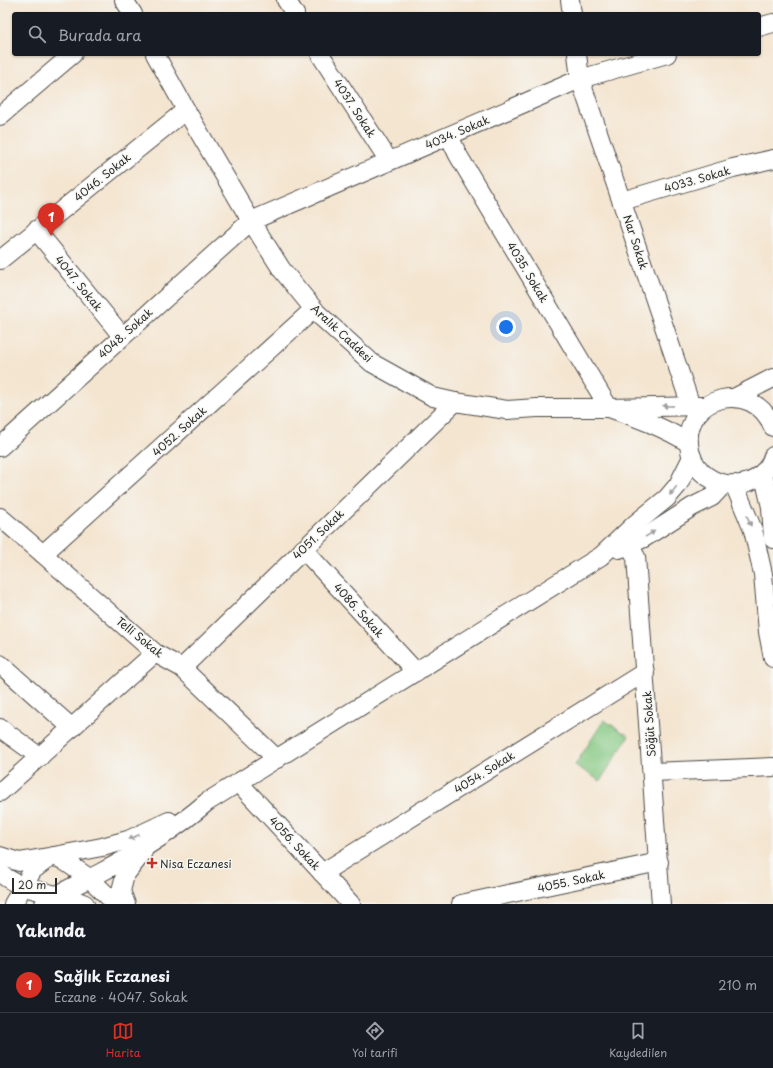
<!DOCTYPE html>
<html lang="tr">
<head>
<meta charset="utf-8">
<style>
  :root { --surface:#171b24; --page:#242831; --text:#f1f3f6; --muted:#9ea1a6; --line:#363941; --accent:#d93025 }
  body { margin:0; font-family:"Playpen Sans",sans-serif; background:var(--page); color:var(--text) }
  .scale { position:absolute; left:12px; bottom:10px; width:45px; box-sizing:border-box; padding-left:4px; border:2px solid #2b2b2b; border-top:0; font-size:11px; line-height:14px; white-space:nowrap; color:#2b2b2b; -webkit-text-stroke:3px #f6f6f2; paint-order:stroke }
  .you { position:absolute; left:506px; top:327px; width:14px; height:14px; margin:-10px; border:3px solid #fff; border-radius:50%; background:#1a73e8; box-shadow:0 0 0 6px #1a73e833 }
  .badge { display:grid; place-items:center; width:26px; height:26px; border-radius:50%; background:var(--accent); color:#fff; font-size:13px; font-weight:700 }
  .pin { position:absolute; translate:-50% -33px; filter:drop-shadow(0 1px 2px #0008) }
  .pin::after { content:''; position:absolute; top:21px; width:14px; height:12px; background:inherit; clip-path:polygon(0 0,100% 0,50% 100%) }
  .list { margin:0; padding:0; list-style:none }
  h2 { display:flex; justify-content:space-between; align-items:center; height:52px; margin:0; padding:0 16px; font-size:17px }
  h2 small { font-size:13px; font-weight:400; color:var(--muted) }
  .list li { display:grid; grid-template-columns:26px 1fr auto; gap:12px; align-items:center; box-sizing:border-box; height:56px; padding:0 16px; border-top:1px solid var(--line) }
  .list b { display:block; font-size:15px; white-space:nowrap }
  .list p { margin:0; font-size:13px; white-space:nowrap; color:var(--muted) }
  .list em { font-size:13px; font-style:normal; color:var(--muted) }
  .icon { flex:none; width:22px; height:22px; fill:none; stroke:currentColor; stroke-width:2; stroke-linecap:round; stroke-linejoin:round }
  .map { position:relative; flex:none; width:773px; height:904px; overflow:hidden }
  .search { position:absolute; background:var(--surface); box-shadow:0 1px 3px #0004; left:12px; right:12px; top:12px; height:44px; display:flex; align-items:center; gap:10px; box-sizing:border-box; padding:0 14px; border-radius:4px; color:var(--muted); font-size:15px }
  .sheet { height:108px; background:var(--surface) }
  nav { display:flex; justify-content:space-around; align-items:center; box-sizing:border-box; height:56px; border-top:1px solid var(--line); background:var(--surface); font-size:11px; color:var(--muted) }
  nav a { display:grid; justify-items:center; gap:2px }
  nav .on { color:var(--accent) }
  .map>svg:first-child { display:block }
</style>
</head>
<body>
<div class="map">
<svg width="773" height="904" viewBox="0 0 773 904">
  <rect width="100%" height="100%" fill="#f6f6f2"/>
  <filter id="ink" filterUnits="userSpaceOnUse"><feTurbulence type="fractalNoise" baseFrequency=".025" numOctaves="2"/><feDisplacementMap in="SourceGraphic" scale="8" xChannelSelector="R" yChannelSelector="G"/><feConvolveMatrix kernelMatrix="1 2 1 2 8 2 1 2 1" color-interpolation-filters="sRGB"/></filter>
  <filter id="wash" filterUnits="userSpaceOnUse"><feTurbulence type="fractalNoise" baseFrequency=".012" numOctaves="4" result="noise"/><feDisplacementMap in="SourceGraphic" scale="16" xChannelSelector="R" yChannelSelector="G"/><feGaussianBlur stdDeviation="0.9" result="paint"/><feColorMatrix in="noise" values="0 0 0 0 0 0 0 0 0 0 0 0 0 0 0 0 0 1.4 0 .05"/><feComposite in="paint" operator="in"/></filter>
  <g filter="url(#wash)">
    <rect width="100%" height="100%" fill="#f4e5d0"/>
    <path fill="#84c882" stroke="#587a56" d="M604,720l25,16 -29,45 -25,-16z"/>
  </g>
  <g filter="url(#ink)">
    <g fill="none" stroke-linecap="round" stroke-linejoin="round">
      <defs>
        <g id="minor">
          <path d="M124,0l9,14"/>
          <path d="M286,0l9,14"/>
          <path d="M570,0l2,14"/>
          <path d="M759,27l14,-4"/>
          <path d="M155,54l31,56 65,111 31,49 35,43 55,50 61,34 22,5 52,8 30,-2h72"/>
          <path d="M320,54l69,107"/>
          <path d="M577,54l3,25 111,327"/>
          <path d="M0,116l73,-62"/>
          <path d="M449,136l9,19 151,253"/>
          <path d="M622,201l111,-33 40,-9"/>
          <path d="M36,230l86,106"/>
          <path d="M0,260l186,-150"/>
          <path d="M734,398l39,-20"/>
          <path d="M773,427c-20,-49 -89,-31 -84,17 4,48 71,55 84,12"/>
          <path d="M689,443c-26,-16 -51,-25 -80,-35l93,-2"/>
          <path d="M0,447l251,-226 329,-142 87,-25"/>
          <path d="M763,472l8,35 2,32"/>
          <path d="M734,484l19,46 10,44 5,58 5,26"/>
          <path d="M0,517l43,37 112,99 27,15 95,91"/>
          <path d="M629,545l7,12 25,347"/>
          <path d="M303,549l113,123"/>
          <path d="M619,549l25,-11 48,-31 20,-10 12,-13"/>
          <path d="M43,554l271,-245"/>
          <path d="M0,664l72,64"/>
          <path d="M182,668l273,-266"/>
          <path d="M0,728l40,29"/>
          <path d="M652,772l121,-5"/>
          <path d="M239,783l112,121"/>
          <path d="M0,792l155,-139"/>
          <path d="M0,856l19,6 35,-6 9,4 26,18 27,26"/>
          <path d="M0,873c25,21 57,18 85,31"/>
          <path d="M322,873l323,-201"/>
          <path d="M13,904l20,-34 12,-9 9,-5 48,-9 26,-7 41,-19"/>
          <path d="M44,904c17,-13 37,-21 56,-31 38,-20 74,-43 107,-71l394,-246 34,-32 32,-26 11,-13 14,-28"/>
          <path d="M126,904l-5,-13 4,-16 18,-23"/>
          <path d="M461,904l198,-42"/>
        </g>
      </defs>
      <use href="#minor" stroke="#494744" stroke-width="20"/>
      <use href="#minor" stroke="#fff" stroke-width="18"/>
    </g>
    <defs><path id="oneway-solid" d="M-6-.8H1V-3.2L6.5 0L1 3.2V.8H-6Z"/></defs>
    <g fill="#a0a0a0">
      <use href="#oneway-solid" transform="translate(668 406) rotate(179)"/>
      <use href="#oneway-solid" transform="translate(673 491) rotate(128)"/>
      <use href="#oneway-solid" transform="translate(749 521) rotate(68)"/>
      <use href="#oneway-solid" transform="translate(650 534) rotate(-32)"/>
      <use href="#oneway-solid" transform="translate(134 837) rotate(155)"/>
    </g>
  </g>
  <path fill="#c8321e" stroke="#f6f6f2" stroke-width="1.5" d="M150 857h4v4h4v4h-4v4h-4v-4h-4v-4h4z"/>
  <g text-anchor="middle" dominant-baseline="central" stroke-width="3" stroke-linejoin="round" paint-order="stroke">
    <g font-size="11" fill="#2b2b2b" stroke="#f6f6f2">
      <text transform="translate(355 108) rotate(57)">4037. Sokak</text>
      <text transform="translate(457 132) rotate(-23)">4034. Sokak</text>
      <text transform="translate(102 177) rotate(-39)">4046. Sokak</text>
      <text transform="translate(697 179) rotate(-16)">4033. Sokak</text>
      <text transform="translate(636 242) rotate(72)">Nar Sokak</text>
      <text transform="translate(528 272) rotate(59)">4035. Sokak</text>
      <text transform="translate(79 283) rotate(51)">4047. Sokak</text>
      <text transform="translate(125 333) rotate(-42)">4048. Sokak</text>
      <text transform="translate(342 333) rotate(43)">Aralık Caddesi</text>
      <text transform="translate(179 431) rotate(-42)">4052. Sokak</text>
      <text transform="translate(318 534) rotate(-44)">4051. Sokak</text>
      <text transform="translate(359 610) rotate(48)">4086. Sokak</text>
      <text transform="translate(140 637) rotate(39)">Telli Sokak</text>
      <text transform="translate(649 724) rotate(-94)">Söğüt Sokak</text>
      <text transform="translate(484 772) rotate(-32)">4054. Sokak</text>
      <text transform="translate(295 843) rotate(47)">4056. Sokak</text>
      <text transform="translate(571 881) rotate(-12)">4055. Sokak</text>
    </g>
    <g font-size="11" fill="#2b2b2b" stroke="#f6f6f2" text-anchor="start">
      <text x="160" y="863">Nisa Eczanesi</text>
    </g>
  </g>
</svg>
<div class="scale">20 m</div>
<div class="you"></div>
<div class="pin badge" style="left:51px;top:236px">1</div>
<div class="search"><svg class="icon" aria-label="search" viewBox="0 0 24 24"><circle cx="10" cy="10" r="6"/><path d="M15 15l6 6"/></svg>Burada ara</div>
</div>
<section class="sheet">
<h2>Yakında<small></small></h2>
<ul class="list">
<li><span class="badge">1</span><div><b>Sağlık Eczanesi</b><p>Eczane · 4047. Sokak</p></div><em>210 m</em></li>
</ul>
</section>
<nav>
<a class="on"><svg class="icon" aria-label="map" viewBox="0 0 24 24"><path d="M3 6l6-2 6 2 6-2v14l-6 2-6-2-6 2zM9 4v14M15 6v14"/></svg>Harita</a>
<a><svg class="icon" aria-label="directions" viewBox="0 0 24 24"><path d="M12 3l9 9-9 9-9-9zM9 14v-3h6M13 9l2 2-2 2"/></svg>Yol tarifi</a>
<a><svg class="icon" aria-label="saved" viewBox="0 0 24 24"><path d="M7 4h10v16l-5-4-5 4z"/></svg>Kaydedilen</a>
</nav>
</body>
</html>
